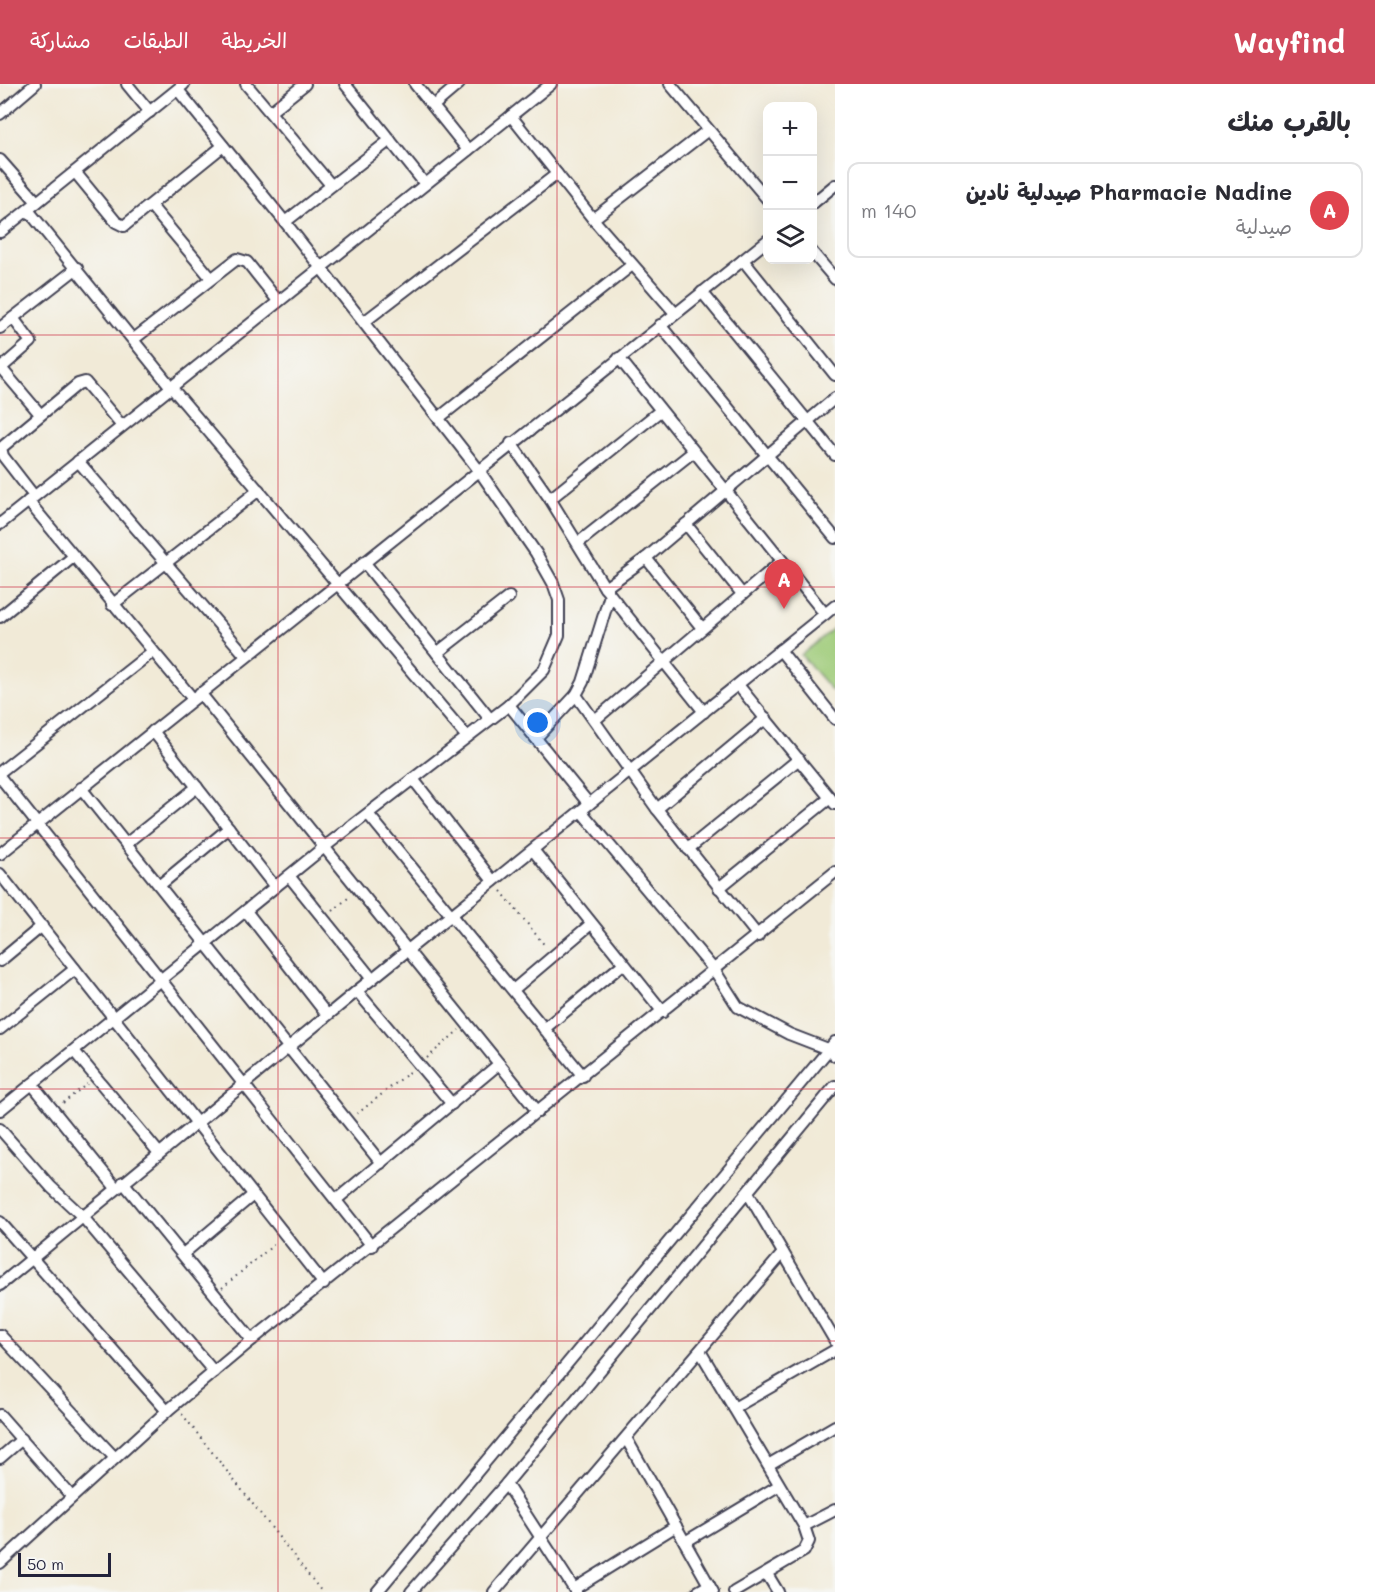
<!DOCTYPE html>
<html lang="ar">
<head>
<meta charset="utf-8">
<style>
  :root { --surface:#fff; --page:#f2f2f3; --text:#2b2b33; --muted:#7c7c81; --line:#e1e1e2; --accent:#d1495b }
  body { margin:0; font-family:Mali,"Playpen Sans Arabic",sans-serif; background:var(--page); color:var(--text); direction:rtl }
  .controls { position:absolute; right:18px; top:18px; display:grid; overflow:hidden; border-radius:12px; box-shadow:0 6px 24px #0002 }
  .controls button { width:54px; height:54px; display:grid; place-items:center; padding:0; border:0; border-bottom:2px solid var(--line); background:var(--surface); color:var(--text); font:30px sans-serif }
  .scale { position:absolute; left:18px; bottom:15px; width:93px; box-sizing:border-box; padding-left:6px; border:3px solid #22223b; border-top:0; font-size:16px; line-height:21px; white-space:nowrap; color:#22223b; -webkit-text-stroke:4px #f6f6f2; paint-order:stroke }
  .you { position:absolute; left:538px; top:639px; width:21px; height:21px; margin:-15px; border:4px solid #fff; border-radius:50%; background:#1a73e8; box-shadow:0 0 0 9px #1a73e833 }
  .badge { display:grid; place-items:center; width:39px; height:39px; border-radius:50%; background:var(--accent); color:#fff; font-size:20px; font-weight:700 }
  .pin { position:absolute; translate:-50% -50px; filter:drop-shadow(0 2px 3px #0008) }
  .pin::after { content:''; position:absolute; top:32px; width:21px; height:18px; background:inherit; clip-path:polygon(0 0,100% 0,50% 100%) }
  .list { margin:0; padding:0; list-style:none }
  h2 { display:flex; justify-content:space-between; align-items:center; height:78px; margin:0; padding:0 24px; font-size:26px }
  h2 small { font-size:20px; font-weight:400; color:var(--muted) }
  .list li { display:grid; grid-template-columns:39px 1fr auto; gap:18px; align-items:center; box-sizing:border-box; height:96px; margin:0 12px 12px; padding:0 12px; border:2px solid var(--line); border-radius:12px }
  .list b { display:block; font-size:22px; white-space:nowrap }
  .list p { margin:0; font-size:20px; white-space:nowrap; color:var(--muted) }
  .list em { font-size:20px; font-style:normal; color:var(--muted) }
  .icon { flex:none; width:33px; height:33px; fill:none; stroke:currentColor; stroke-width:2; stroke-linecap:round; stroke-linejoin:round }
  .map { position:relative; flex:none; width:835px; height:1508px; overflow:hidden; direction:ltr }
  header { display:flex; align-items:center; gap:36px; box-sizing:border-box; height:84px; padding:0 30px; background:var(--accent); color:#fff }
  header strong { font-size:28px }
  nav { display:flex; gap:33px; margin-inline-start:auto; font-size:21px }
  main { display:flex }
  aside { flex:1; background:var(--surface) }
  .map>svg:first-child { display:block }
</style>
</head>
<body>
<header>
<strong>Wayfind</strong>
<nav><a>الخريطة</a><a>الطبقات</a><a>مشاركة</a></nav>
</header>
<main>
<aside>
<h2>بالقرب منك<small></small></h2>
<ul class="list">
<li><span class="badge" style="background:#e0444e">A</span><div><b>Pharmacie Nadine صيدلية نادين</b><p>صيدلية</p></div><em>140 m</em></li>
</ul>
</aside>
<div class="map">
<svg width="835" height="1508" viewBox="0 0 835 1508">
  <rect width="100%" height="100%" fill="#f6f6f2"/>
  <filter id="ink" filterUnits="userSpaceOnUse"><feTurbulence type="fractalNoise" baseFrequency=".0167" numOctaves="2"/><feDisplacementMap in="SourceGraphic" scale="12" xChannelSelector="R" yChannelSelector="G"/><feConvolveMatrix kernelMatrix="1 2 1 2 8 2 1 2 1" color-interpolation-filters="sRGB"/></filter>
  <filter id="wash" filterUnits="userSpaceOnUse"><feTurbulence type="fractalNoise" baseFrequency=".008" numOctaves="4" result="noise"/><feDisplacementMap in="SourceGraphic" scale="24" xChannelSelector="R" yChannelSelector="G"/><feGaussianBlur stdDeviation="1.35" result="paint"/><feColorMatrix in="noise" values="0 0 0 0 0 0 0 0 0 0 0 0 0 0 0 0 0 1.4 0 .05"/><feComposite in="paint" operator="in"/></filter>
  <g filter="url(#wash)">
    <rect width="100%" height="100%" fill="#f1ead7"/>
    <path fill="#9ecb78" stroke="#60765a" stroke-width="1.5" d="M835,543v61l-3,3 -31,-36z"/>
  </g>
  <g filter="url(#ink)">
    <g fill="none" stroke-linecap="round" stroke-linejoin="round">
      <defs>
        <g id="street">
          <path d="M127,0l23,28"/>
          <path d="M246,0l85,101"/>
          <path d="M345,0l80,100"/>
          <path d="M415,0l53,66"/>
          <path d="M670,0l98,116"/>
          <path d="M433,22l26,-22"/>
          <path d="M270,28l35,-28"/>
          <path d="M0,30l35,-30"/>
          <path d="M511,32l82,103 82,94"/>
          <path d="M0,76l37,42"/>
          <path d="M75,88l41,50 8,4 99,-80"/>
          <path d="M812,120l23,-19"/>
          <path d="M151,122l60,72"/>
          <path d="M28,126l143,177 296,350"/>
          <path d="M593,135l115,-89"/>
          <path d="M285,138l105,-82"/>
          <path d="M0,148l184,-148"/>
          <path d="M812,168l23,27"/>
          <path d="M743,176l92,115"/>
          <path d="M702,208l133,163"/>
          <path d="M364,238l193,-148"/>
          <path d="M660,241l175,213"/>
          <path d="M0,244l77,-60"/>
          <path d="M134,255l103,-80 10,3 31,39"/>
          <path d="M619,274l206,256"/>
          <path d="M1,284l39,46"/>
          <path d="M0,285l31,-27 -18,-24"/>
          <path d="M440,333l192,-152"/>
          <path d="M511,359l39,56 55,89 99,124"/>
          <path d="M78,377l168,195"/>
          <path d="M34,412l-31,-40 -2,-8 77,-64 7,-2 37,44"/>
          <path d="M550,415l110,-88"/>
          <path d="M28,417l165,198"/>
          <path d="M0,440l551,-440"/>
          <path d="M686,440l56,70"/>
          <path d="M578,459l115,-91"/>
          <path d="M646,474l56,70"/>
          <path d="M364,478l126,157"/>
          <path d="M605,504l41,-30 189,-160"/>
          <path d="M112,521l147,-115"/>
          <path d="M0,533l73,-60"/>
          <path d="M780,566l55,69"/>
          <path d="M437,569l72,-56"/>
          <path d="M738,601l97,119"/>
          <path d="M200,609l338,419"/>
          <path d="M576,611l81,114 101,127"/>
          <path d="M509,621l80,99"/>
          <path d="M595,636l187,-159"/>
          <path d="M153,647l122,156"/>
          <path d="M536,654l40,-43 7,-13 27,-87"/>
          <path d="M0,688l152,-120"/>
          <path d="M0,693l372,469"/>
          <path d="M413,695l80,102"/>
          <path d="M81,704l300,375"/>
          <path d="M657,725l109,-91"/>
          <path d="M581,727l134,160 23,36 51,27 39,15 7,7"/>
          <path d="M368,730l215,262"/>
          <path d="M126,760l71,-57"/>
          <path d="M688,765l111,-90"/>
          <path d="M533,766l130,162"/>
          <path d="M0,770l768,-614"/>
          <path d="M0,790l324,410"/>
          <path d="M289,792l83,103"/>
          <path d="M160,801l69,-57"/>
          <path d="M719,804l111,-90"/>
          <path d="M246,827l81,104"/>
          <path d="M0,877l42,-35"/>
          <path d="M513,906l78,-66"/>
          <path d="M357,907l95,113"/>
          <path d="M0,945l75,-60"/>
          <path d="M544,945l79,-65"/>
          <path d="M74,967l85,102"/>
          <path d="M32,1000l84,104"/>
          <path d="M0,1026l323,-262 186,-143 35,-35 15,-35v-35l-6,-17 -17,-30 -58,-84 -193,-247 -107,-132"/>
          <path d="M0,1045l51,58 31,29 132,156"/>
          <path d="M123,1098l129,158"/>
          <path d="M748,1109l87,148"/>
          <path d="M336,1116l163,-136"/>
          <path d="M0,1138l167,189"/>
          <path d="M183,1170l70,-59"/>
          <path d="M0,1201l357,-294 478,-385"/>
          <path d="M0,1251l115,123"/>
          <path d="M700,1267l104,175 5,15 -5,10 -70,41"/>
          <path d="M734,1324l101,-58"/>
          <path d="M0,1331l72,82"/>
          <path d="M626,1354l87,154"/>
          <path d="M0,1374l22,-19"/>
          <path d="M768,1381l67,-39"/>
          <path d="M506,1400l70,108"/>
          <path d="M804,1442l31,-16"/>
          <path d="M685,1458l93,-56"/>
          <path d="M0,1479l167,-152 85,-71 583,-468"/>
          <path d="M767,1490l11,18"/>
          <path d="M574,1505l102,-63"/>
          <path d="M377,1508l458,-550"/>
          <path d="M411,1508l95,-108 329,-398"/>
          <path d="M494,1508l289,-339"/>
          <path d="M697,1508l12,-7"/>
        </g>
      </defs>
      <use href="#street" stroke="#414052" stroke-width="14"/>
      <g stroke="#414052" stroke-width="2" stroke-dasharray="1.5 4.5" stroke-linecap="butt">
        <path d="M501,807l45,56"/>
        <path d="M333,827l16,-14"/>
        <path d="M427,974l32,-28"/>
        <path d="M63,1019l24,-19"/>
        <path d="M357,1030l54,-43"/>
        <path d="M222,1204l55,-46"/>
        <path d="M182,1330l140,178"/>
      </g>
      <use href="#street" stroke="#fff" stroke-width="10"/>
    </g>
  </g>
  <path fill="none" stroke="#d1495b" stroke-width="1.5" stroke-opacity="0.55" d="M278,0v1508M557,0v1508M0,251h835M0,503h835M0,754h835M0,1005h835M0,1257h835"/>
</svg>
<div class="controls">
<button>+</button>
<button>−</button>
<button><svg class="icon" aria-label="layers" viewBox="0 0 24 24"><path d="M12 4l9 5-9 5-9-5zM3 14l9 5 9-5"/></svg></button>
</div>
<div class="scale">50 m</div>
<div class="you"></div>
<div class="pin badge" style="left:784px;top:525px;background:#e0444e">A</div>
</div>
</main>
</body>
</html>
